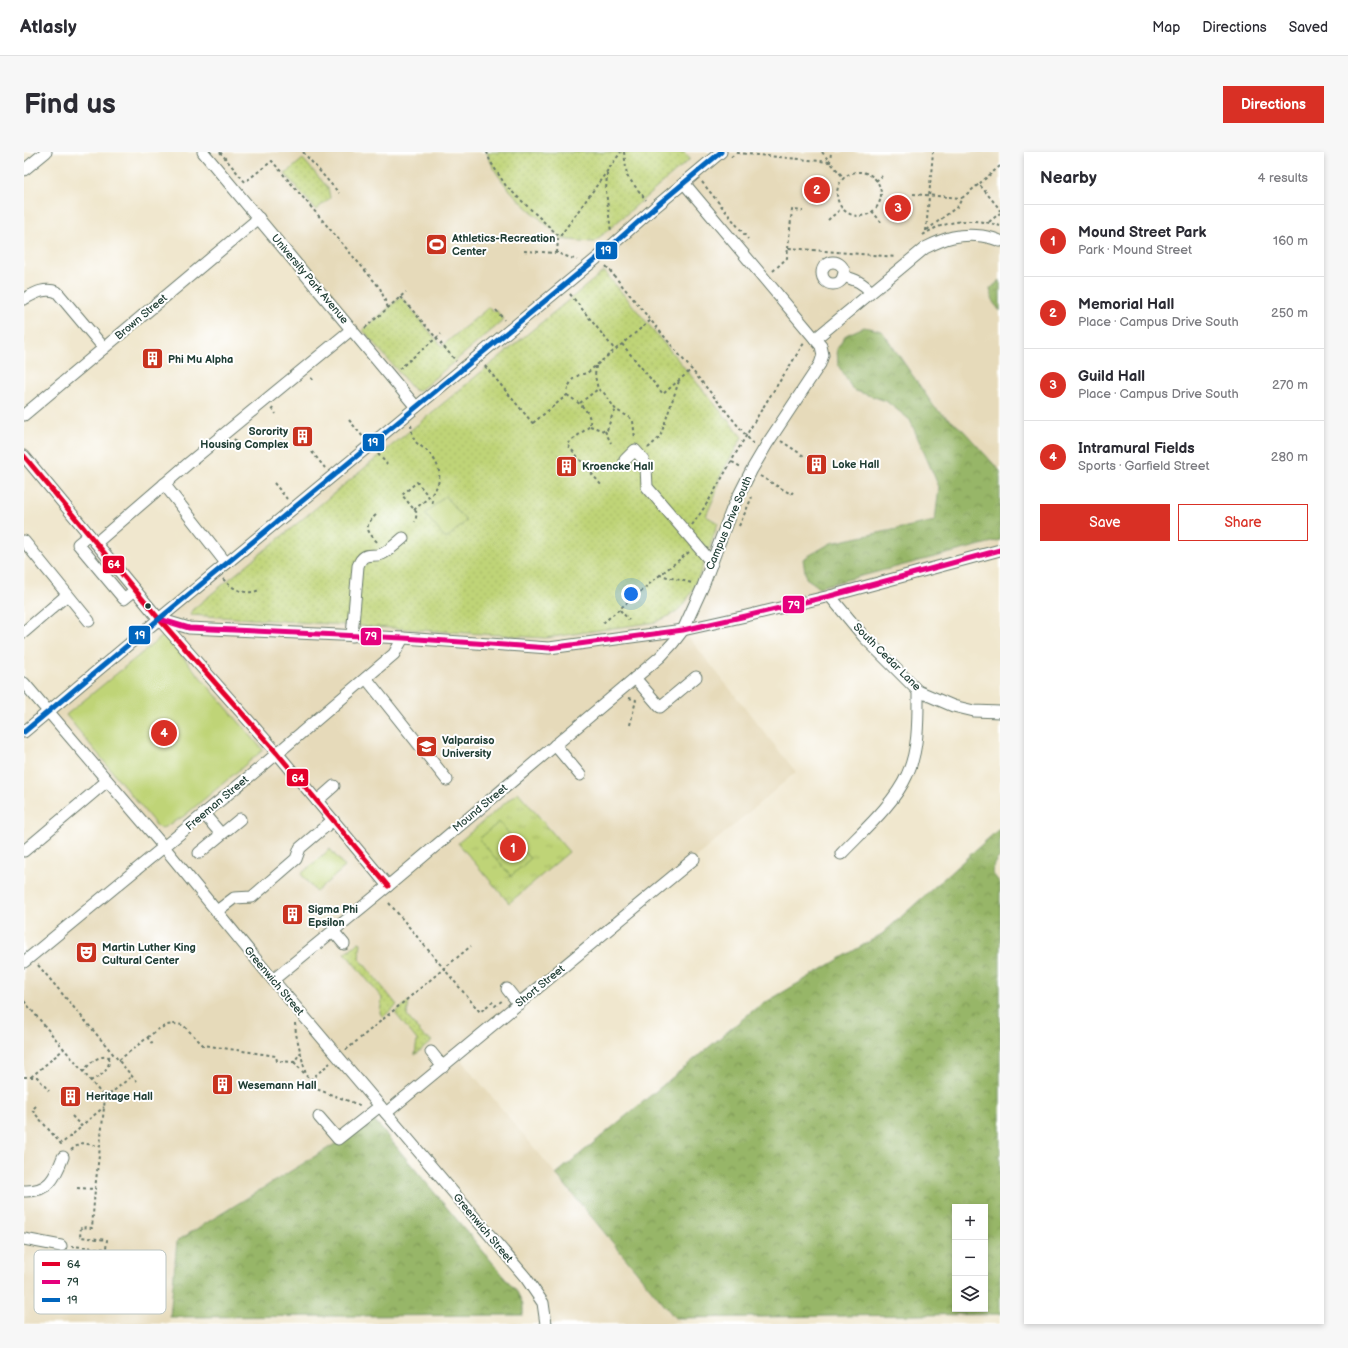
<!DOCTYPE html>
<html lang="en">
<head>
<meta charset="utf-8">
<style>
  :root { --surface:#fff; --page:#f7f7f7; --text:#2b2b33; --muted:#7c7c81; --line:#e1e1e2; --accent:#d93025 }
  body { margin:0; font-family:"Balsamiq Sans",sans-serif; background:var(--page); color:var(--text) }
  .controls { position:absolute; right:12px; bottom:12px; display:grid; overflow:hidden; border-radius:0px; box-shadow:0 2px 6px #0003 }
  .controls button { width:36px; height:36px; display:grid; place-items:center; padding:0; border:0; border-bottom:1px solid var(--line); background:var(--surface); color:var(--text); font:20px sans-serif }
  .you { position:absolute; left:607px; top:442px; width:14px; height:14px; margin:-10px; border:3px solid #fff; border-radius:50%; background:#1a73e8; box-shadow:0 0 0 6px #1a73e833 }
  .badge { display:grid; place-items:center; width:26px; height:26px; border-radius:50%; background:var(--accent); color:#fff; font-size:13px; font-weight:700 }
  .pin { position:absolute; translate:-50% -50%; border:2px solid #fff; box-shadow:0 1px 4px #0006 }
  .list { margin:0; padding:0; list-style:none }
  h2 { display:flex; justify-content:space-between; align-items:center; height:52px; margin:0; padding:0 16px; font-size:17px }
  h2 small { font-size:13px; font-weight:400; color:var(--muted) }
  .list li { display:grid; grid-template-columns:26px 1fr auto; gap:12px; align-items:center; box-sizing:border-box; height:72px; padding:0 16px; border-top:1px solid var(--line) }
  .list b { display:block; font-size:15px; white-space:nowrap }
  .list p { margin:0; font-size:13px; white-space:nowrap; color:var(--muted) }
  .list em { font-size:13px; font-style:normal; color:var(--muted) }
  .actions { display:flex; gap:8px; padding:12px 16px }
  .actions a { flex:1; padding:9px 0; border:1px solid var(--accent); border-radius:0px; text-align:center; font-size:14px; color:var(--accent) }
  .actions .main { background:var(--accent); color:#fff }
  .icon { flex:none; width:22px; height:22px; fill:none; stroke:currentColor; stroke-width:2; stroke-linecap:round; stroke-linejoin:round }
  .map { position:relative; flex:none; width:976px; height:1172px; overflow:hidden; border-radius:0px }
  header { display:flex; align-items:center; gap:24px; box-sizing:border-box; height:56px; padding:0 20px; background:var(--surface); border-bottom:1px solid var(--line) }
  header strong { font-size:19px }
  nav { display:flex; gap:22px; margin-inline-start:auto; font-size:14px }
  .intro { display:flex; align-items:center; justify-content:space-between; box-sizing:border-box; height:96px; padding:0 24px }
  h1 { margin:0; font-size:28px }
  .button { padding:10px 18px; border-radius:0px; background:var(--accent); color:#fff; font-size:14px; font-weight:700 }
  main { display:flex; gap:24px; padding:0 24px }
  aside { flex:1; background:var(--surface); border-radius:0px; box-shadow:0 2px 6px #0003 }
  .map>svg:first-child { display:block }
</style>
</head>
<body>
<header>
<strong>Atlasly</strong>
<nav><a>Map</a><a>Directions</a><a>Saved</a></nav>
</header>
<div class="intro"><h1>Find us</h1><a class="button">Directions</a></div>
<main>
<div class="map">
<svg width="976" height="1172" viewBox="0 0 976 1172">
  <defs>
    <pattern id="grass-dots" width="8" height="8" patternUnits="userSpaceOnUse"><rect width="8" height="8" fill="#bfd477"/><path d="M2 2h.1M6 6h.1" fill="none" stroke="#a4b768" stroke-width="1.8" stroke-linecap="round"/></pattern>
    <pattern id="forest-crowns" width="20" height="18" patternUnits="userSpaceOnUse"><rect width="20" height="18" fill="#97b668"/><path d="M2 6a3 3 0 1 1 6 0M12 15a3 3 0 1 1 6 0" fill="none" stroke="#7b9556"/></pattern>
    <pattern id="park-tufts" width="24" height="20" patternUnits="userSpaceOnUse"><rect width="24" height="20" fill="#bfd477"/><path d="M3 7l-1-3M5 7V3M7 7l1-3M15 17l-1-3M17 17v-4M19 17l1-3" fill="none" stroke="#a4b768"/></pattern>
  </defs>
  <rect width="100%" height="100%" fill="#fff"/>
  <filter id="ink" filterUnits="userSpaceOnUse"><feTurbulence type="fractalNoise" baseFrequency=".025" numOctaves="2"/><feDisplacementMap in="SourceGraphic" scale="8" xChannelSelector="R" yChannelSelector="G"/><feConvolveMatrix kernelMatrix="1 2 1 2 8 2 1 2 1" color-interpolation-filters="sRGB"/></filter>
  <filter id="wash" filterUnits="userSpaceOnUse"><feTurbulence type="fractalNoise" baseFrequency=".012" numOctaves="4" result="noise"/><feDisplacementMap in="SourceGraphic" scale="16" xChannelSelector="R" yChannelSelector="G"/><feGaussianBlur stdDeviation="0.9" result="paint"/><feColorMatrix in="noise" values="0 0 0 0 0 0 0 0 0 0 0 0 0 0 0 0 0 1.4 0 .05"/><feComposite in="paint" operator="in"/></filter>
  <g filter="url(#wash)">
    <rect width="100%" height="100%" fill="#f0e7ce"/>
    <path fill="#e6daba" d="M179,0h797v398l-317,80 113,142 -102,87 -237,196 224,269h-135l-3,-21 -157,-190 -209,128 -8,83h-145v-362l140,-115 -116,-135 368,-305z"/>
    <g fill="url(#grass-dots)" stroke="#6f8856">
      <path d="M463,0h197l6,7 -97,84 -1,-1 -34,-3 2,-2c-26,-25 -62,-49 -73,-85z"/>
      <path d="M279,7l25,29 2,10 -14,12 -31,-36z"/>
      <path d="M580,119l138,166 -23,42 -3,14 -10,23 12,7c-7,20 -23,73 -38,85 -7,7 -16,10 -24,14l-111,16 -355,-23 2,-5z"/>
      <path d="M377,145l41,49 47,-39 5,5 2,-2 8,10 -80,67 -7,4 -4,-2 -50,-59z"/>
      <path d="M335,790l2,1 -2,15 38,47 -14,12 -3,-4 2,-15 -37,-45z"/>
      <path d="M385,849l-2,15 18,22 4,1 3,2 -17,14 2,-15 -22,-27z"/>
    </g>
    <g fill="url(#forest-crowns)" stroke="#5b7a4e" fill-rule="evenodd">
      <path d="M976,128v31l-7,-9 -3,-13z"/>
      <path d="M840,175l18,4 53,77 28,22 37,41v69l-181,47 -13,-9 -3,-19 28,-16 104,-22 4,-34 -29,-67 -24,-19 -33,-11 -15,-25 -1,-16 9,-14z"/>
      <path d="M976,676v28l-6,8 -1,10 7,9v431l-325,4 -119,-144 200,-166 126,-74zM931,1055h30v102h-30z"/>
      <path d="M350,968l143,172 6,12v11l-353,2 7,-76z"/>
    </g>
    <path fill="url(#park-tufts)" stroke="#6f8856" d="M494,640l51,60 -60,51 -51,-60z"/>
    <g fill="#bfd477" stroke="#6f8856">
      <path d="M421,344l21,25 -20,18 -21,-25z"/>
      <path d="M140,483l99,115 -79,66c-7,5 -15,7 -22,13l-6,-4 -90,-110z"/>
      <path d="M475,670l31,37 -19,17 -32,-37z"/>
      <path d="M306,697l15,18 -29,25 -15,-18z"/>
    </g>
  </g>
  <g filter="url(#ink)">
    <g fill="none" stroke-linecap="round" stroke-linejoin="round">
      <defs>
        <g id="minor">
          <path d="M179,0l213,255"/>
          <path d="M0,18l22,-18"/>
          <circle cx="809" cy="121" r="11"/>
          <path d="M819,124c13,4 19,6 28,16"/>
          <path d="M0,147c11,-6 21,-12 33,-7l47,56"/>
          <path d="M791,187l110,-91c20,-10 34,-15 57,-12 6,1 12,2 18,5"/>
          <path d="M0,263l235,-197"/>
          <path d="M0,304l135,163 118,134 111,133"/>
          <path d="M601,308l10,-10 8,9 3,8 1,20 65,76"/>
          <path d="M140,332l62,79"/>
          <path d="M65,383l-11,9 46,55 11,-9"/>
          <path d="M0,389l65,80"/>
          <path d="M72,391l94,-81 162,-133"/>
          <path d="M806,444l34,41 54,54 35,15 21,5 26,1"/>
          <path d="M135,467l30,9 214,10 146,10 134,-18 63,-14 84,-20 170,-46"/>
          <path d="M0,480l43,-37"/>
          <path d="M328,484l6,-70c6,-16 13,-8 24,-12 8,-4 15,-11 21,-16"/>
          <path d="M342,526l81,102"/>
          <path d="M611,526l25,29 36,-30"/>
          <path d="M0,531l140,164 109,133 253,298 17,25 3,21"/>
          <path d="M0,580l135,-113 443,-365 52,-46 67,-56"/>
          <path d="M531,593l25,30"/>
          <path d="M293,649l17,-15"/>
          <path d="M180,662l17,20"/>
          <path d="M0,699l83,-70"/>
          <path d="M175,701l41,-34"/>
          <path d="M817,702c22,-23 53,-50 66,-79 12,-25 11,-57 11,-84"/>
          <path d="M193,759l17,-13 18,-1 44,-38 4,-11 33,-28"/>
          <path d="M309,779l11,13"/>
          <path d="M0,810l243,-200 127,-108 9,-16"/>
          <path d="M249,828l115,-94 272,-229 13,-14 10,-13 20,-44 29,-77 19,-38 16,-27 53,-80 3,-9 -2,-9 -137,-163"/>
          <path d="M483,837l12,15"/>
          <path d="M407,900l12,15"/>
          <path d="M362,961l308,-254"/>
          <path d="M295,965l19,22 42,-33"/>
          <path d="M0,1039c25,1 31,-13 39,-34"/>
          <path d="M0,1087l37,7"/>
        </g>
      </defs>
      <use href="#minor" stroke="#68786a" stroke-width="13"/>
      <g stroke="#68786a" stroke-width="2" stroke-dasharray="3 3" stroke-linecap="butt">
        <path d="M196,0l25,30 27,-21 108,127 8,20"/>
        <path d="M279,0l36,41"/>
        <path d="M463,0l3,9 16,25 54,51"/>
        <path d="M600,0l3,24 19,24"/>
        <path d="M798,0l8,10 1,-10"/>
        <path d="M713,1l93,9 14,16"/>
        <path d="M707,5l7,-5"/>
        <path d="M976,14l-21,18 19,23 2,4"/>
        <circle cx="835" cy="42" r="22"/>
        <path d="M583,21l-1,18 5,41"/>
        <path d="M852,29l6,-5"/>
        <path d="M678,30l46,57"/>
        <path d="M889,42l49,4"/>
        <path d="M848,59l9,11"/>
        <path d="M804,68l14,-12"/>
        <path d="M965,70l11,-9"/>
        <path d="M903,78l31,-24 4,-8 17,-14"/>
        <path d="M902,79l7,-79"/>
        <path d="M899,83c22,-15 51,-18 77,-9"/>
        <path d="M764,96l4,-38 11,1"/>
        <path d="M500,99l33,2 20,7"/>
        <path d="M533,101l1,-14 63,-87"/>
        <path d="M582,114l147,178"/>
        <path d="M749,119l14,-13 1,-10 108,9"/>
        <path d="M546,142l45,56"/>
        <path d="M377,145l55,64"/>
        <path d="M472,158l8,10"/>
        <path d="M341,176l41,-36"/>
        <path d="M598,192l41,50 29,-25"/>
        <path d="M461,214l50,60"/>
        <path d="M572,214l-1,10 3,13 6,4 12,17 13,7 4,4 2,18"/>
        <path d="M375,217l42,-35"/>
        <path d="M287,226l4,4"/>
        <path d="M543,243c11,7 25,16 23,31l-23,18 35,42"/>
        <path d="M556,251l18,-14"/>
        <path d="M248,256l4,6"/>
        <path d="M325,268l14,17"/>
        <path d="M509,271l34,-28 1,-8 5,-8 6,-4 8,-2 64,-53"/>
        <path d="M387,273c1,5 1,11 4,16 3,4 8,6 12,10 15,14 17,32 2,46l-12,-15 -15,13 15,18 -2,9"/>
        <path d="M566,274l14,5 3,-1 5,-14 4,-6"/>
        <path d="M581,279l6,12"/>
        <path d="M210,287l6,7"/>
        <path d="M757,289l23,15"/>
        <path d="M624,296l12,-11 19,-56"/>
        <path d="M288,300l13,16"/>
        <path d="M354,302l9,10"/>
        <path d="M708,310l9,5"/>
        <path d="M736,324l31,18 2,-2"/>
        <path d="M250,331l13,16"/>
        <path d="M390,358l15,-13 6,8"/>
        <path d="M352,363c-14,12 -8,17 2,28"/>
        <path d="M668,373c21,-28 36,-59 54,-89 18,-32 39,-62 58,-93"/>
        <path d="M715,374l13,-29"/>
        <path d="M665,400l-29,23 32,8"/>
        <path d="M199,427c9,10 23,17 36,11"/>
        <path d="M596,458l9,10"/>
        <path d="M579,471l57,-48"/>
        <path d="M605,546l7,2 -6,25"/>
        <path d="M365,751l91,109 12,-10 3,4 8,-6"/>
        <path d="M14,813l98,116"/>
        <path d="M0,849l81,97 27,-22"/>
        <path d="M271,871l1,11 10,41"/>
        <path d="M123,885l7,9"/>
        <path d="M322,898l125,-104"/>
        <path d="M95,908l38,-30 10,-5 7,-1 9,1 20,20 73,11 1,5 17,1 7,-10"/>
        <path d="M270,910l25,28 43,16"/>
        <path d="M59,920c7,-9 14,-17 26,-15l4,-3"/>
        <path d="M0,925h13l12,14"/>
        <path d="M7,925l33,-28"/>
        <path d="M286,928l20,-17"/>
        <path d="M66,929c12,-6 20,-10 19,-24"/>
        <path d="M12,954l-4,4 29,34 18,-15 2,-3"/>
        <path d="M48,964l9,10 23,-19"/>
        <path d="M47,998l10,-7 19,3 5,-48"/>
        <path d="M53,1036l18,1 5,-42"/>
        <path d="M47,1094l35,3 1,-9 -27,-3 1,-10 11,1 3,-39"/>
      </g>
      <use href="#minor" stroke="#fff" stroke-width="11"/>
      <defs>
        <path id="bus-1" d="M0,304l135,163 118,134 111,133"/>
        <path id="bus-2" d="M135,467l30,9 214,10 146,10 134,-18 63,-14 84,-20 170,-46"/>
        <path id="bus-3" d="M0,580l135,-113 443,-365 52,-46 67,-56"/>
      </defs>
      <use href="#bus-1" stroke="#fff" stroke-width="8"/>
      <use href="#bus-2" stroke="#fff" stroke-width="8"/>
      <use href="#bus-3" stroke="#fff" stroke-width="8"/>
      <use href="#bus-1" stroke="#e4002b" stroke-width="5"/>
      <use href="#bus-2" stroke="#e5007d" stroke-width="5"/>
      <use href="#bus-3" stroke="#0065bd" stroke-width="5"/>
    </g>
  </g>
  <defs>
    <symbol id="stadium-square" viewBox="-11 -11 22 22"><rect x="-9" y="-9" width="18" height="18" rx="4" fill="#c8321e" stroke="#fff"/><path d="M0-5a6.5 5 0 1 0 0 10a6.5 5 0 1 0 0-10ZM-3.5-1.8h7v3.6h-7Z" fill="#fff"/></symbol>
    <symbol id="building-square" viewBox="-11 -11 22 22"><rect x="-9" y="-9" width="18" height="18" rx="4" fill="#c8321e" stroke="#fff"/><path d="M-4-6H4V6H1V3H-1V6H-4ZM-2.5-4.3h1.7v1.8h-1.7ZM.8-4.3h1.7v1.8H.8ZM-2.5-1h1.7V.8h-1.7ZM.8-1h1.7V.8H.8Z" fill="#fff"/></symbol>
    <symbol id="university-square" viewBox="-11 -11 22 22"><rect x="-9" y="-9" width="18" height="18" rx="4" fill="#c8321e" stroke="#fff"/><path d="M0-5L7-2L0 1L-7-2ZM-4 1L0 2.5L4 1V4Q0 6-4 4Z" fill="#fff"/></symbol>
    <symbol id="theatre-square" viewBox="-11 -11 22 22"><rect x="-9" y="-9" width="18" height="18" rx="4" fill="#c8321e" stroke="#fff"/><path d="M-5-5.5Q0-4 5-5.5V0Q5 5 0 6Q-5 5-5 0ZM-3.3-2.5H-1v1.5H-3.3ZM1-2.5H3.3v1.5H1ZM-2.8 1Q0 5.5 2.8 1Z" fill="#fff"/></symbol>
  </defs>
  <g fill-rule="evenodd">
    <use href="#stadium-square" x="400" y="80" width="25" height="25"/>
    <use href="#building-square" x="116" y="194" width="25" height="25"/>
    <use href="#building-square" x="266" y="272" width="25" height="25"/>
    <use href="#building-square" x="780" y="300" width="25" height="25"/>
    <use href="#building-square" x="530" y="302" width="25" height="25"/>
    <use href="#university-square" x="390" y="582" width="25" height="25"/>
    <use href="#building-square" x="256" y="750" width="25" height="25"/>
    <use href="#theatre-square" x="50" y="788" width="25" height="25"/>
    <use href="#building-square" x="186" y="920" width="25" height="25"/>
    <use href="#building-square" x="34" y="932" width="25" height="25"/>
  </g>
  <circle fill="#1f3d34" stroke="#fff" stroke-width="1.5" cx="124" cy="454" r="3.5"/>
  <g text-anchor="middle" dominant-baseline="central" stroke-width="4" stroke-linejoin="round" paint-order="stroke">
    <g font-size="11" font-weight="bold" fill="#1f3d34" stroke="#fff" text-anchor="start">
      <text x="428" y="86">Athletics-Recreation<tspan x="428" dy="13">Center</tspan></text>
      <text x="144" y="207">Phi Mu Alpha</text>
      <text x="264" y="279" text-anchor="end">Sorority<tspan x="264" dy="13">Housing Complex</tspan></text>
      <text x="808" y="312">Loke Hall</text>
      <text x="558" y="314">Kroencke Hall</text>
      <text x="418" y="588">Valparaiso<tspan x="418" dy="13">University</tspan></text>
      <text x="284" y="757">Sigma Phi<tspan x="284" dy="13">Epsilon</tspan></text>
      <text x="78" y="795">Martin Luther King<tspan x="78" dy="13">Cultural Center</tspan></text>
      <text x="214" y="933">Wesemann Hall</text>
      <text x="62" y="944">Heritage Hall</text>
    </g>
    <g font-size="11" fill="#1f3d34" stroke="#fff">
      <text transform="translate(286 127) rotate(50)">University Park Avenue</text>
      <text transform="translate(117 165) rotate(-40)">Brown Street</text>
      <text transform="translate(705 371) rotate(-67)">Campus Drive South</text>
      <text transform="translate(863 505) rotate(45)">South Cedar Lane</text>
      <text transform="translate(193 651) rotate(-40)">Freeman Street</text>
      <text transform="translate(456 656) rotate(-40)">Mound Street</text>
      <text transform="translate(250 829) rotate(50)">Greenwich Street</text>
      <text transform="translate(516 834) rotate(-39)">Short Street</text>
      <text transform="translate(459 1076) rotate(50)">Greenwich Street</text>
    </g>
  </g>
  <rect x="10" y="1098" width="132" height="64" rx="6" fill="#fff" stroke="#bcc5c2" stroke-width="1"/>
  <rect x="18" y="1110" width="18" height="4" fill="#e4002b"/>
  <rect x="18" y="1128" width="18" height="4" fill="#e5007d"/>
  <rect x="18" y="1146" width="18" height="4" fill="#0065bd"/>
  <g font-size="11" fill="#1f3d34">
    <text x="43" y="1116">64</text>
    <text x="43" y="1134">79</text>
    <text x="43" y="1152">19</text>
  </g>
  <g stroke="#fff" stroke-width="1.5">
    <rect x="571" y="89" width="23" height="19" rx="4" fill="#0065bd"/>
    <rect x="338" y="281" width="23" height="19" rx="4" fill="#0065bd"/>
    <rect x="78" y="403" width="23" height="19" rx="4" fill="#e4002b"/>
    <rect x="758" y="443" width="23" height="19" rx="4" fill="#e5007d"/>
    <rect x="104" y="473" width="23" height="20" rx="4" fill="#0065bd"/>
    <rect x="336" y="475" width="22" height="19" rx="4" fill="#e5007d"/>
    <rect x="262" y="616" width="23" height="19" rx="4" fill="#e4002b"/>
  </g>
  <g font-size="11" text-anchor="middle" font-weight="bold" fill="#fff">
    <text x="582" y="102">19</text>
    <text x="349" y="294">19</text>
    <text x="90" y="416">64</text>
    <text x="770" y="457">79</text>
    <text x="116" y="487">19</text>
    <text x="347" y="488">79</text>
    <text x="274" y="630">64</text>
  </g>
</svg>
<div class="controls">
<button>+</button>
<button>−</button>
<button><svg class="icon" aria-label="layers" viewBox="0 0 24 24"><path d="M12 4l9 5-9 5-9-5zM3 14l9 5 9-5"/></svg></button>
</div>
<div class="you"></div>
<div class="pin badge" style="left:489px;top:696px">1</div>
<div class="pin badge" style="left:793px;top:38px">2</div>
<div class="pin badge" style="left:874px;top:56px">3</div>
<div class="pin badge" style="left:140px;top:581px">4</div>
</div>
<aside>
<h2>Nearby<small>4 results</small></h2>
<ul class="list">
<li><span class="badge">1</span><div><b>Mound Street Park</b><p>Park · Mound Street</p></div><em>160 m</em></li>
<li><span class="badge">2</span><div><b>Memorial Hall</b><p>Place · Campus Drive South</p></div><em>250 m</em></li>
<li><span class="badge">3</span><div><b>Guild Hall</b><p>Place · Campus Drive South</p></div><em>270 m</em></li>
<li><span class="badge">4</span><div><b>Intramural Fields</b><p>Sports · Garfield Street</p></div><em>280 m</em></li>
</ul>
<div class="actions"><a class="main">Save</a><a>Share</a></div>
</aside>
</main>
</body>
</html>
